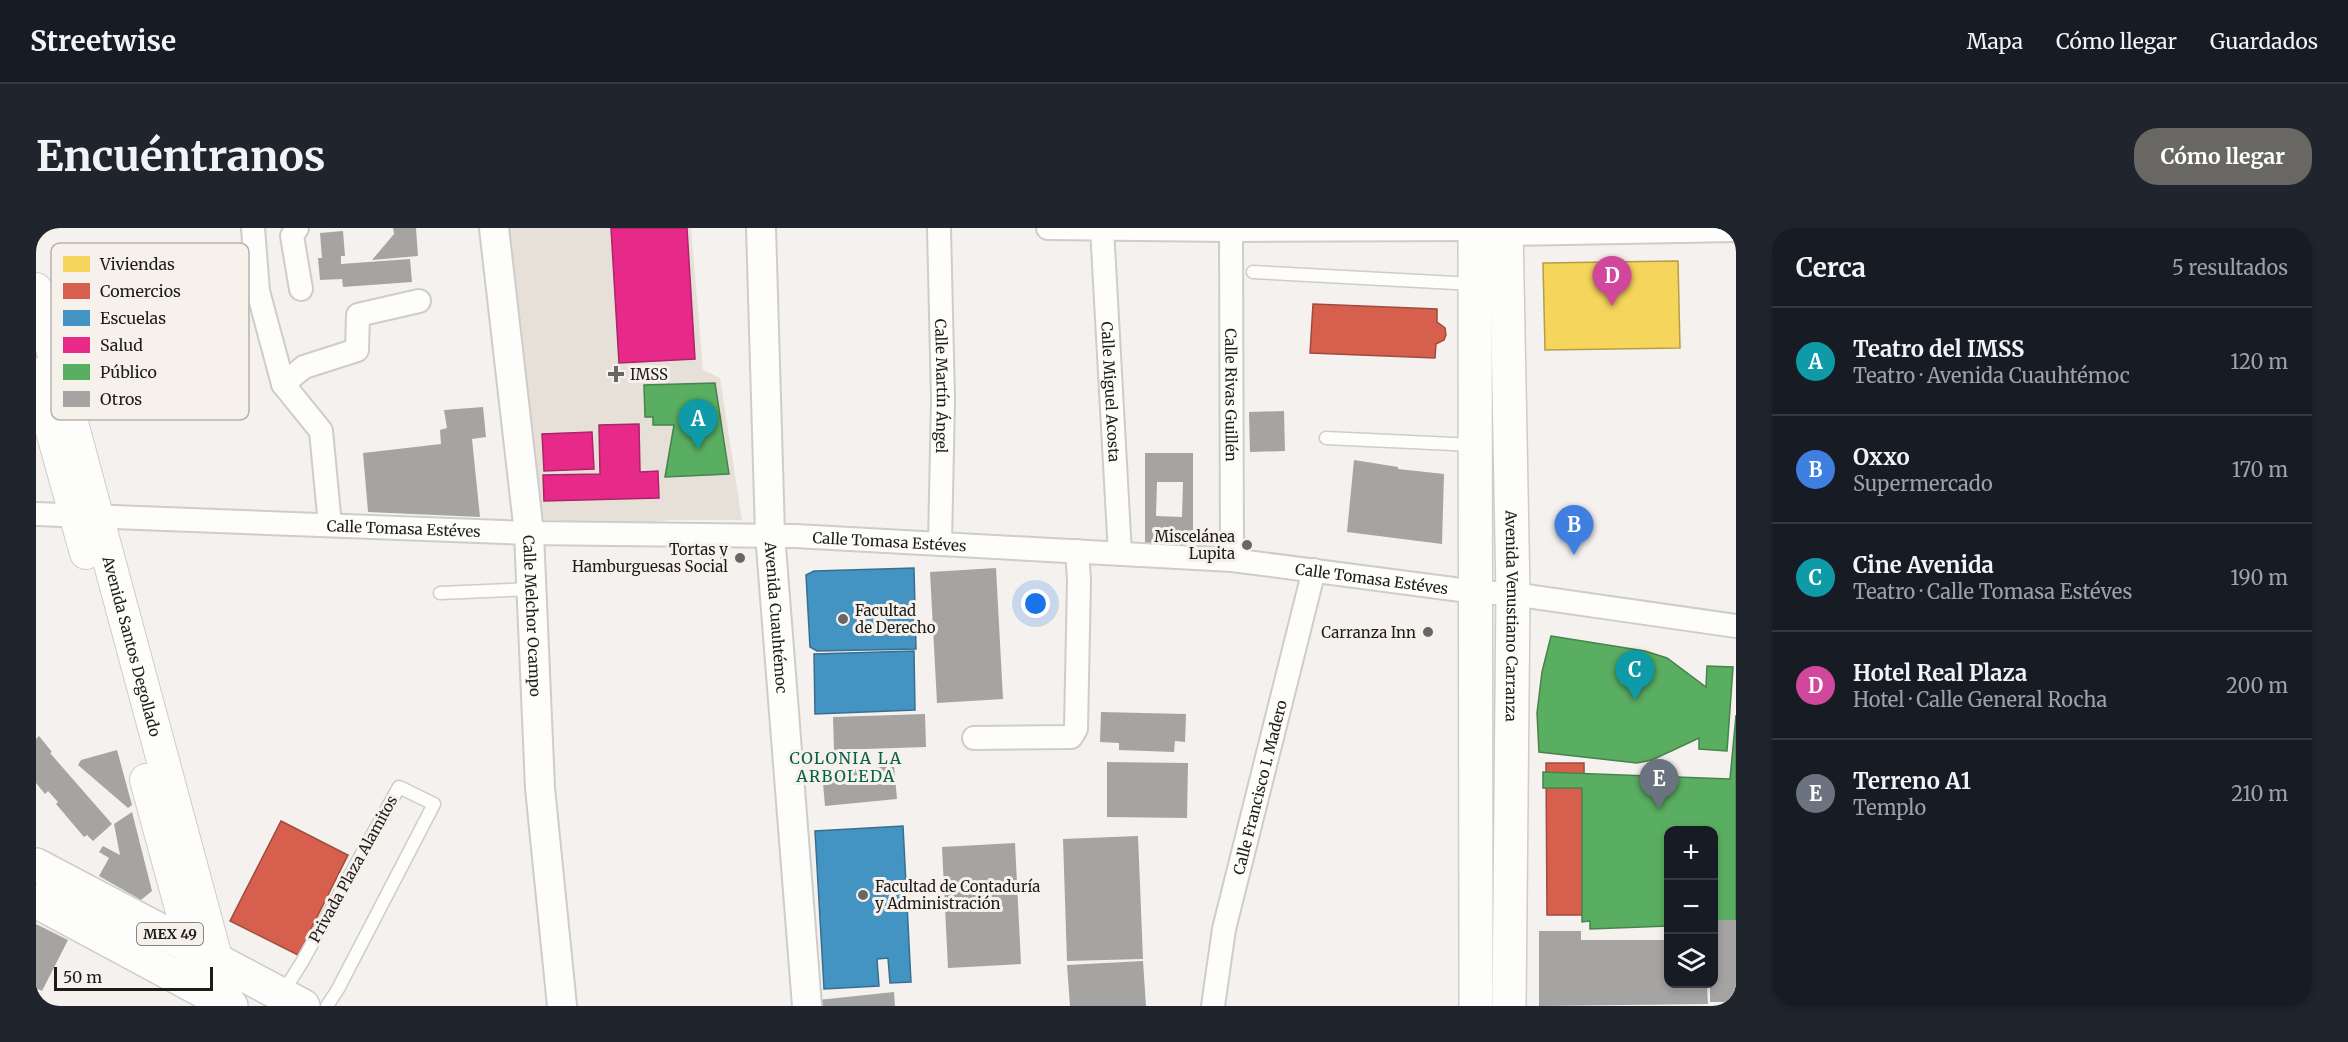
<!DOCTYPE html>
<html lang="es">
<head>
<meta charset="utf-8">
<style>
  :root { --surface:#171b24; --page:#20242c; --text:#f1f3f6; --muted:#9ea1a6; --line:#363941; --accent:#696764 }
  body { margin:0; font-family:Merriweather,serif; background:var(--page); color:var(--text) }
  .controls { position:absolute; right:18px; bottom:18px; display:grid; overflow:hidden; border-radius:12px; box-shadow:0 3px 9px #0003 }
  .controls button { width:54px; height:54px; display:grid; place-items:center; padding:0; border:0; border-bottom:2px solid var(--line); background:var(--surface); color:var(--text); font:30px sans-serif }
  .scale { position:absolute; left:18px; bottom:15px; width:159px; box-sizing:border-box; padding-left:6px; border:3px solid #1e1c1a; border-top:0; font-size:16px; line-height:21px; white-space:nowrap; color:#1e1c1a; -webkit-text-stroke:4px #f7f1eb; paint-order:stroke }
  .you { position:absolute; left:1000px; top:376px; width:21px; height:21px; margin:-15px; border:4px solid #fff; border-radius:50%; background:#1a73e8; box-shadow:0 0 0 9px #1a73e833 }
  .badge { display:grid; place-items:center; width:39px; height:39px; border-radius:50%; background:var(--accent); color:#fff; font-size:20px; font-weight:700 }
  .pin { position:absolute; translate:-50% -50px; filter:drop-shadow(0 2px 3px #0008) }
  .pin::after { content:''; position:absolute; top:32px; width:21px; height:18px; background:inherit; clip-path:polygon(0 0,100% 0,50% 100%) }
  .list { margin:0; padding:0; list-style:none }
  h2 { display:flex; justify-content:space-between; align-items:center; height:78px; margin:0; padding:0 24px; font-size:26px }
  h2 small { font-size:20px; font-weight:400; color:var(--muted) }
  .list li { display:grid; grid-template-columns:39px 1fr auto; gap:18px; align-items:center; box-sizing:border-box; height:108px; padding:0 24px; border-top:2px solid var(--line) }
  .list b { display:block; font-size:22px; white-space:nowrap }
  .list p { margin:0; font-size:20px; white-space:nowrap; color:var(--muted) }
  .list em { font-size:20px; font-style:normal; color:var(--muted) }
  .icon { flex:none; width:33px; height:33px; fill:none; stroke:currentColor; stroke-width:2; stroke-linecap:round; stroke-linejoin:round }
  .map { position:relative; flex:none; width:1700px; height:778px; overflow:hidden; border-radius:24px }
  header { display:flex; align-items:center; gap:36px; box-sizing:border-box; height:84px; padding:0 30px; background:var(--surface); border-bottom:2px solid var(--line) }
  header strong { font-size:28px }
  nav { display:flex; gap:33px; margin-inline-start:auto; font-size:21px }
  .intro { display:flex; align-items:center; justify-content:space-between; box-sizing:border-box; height:144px; padding:0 36px }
  h1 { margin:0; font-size:42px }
  .button { padding:15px 27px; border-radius:24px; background:var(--accent); color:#fff; font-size:21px; font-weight:700 }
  main { display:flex; gap:36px; padding:0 36px }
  aside { flex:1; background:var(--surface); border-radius:24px; box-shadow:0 3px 9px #0003 }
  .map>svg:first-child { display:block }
</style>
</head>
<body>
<header>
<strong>Streetwise</strong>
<nav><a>Mapa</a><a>Cómo llegar</a><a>Guardados</a></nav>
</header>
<div class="intro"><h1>Encuéntranos</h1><a class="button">Cómo llegar</a></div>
<main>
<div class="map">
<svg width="1700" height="778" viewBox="0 0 1700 778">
  <rect width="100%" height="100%" fill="#f4f1ee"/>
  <path fill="#e7e0d9" d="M470,0h185l12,142 17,8 22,142h-72l-47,5 -89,-6z"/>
  <path fill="#f6d55c" stroke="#b59e48" stroke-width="1.5" d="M1642,33l2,87 -135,2 -2,-87z"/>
  <g fill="#d6604d" stroke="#9f4c3e" stroke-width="1.5">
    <path d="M1277,76l124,5v13l8,6 1,7 -2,5 -8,4 -1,14 -125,-5z"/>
    <path d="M1510,535h38l1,152h-38z"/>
    <path d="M245,593l67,34 -50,100 -68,-34z"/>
  </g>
  <g fill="#4393c3" stroke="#386f90" stroke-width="1.5">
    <path d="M878,340l2,81 -99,2 -7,-4 -4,-72 8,-4z"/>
    <path d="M878,423l1,59 -100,4 -1,-60z"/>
    <path d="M867,598l8,156 -21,1 -2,-25 -11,1 2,27 -55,3 -9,-158z"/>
  </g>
  <g fill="#e7298a" stroke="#ab2568" stroke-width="1.5">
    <path d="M575,0h76l8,131 -76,4z"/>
    <path d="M603,196l1,48 18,-1 1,27 -115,3 -1,-26 57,-1 -1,-49z"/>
    <path d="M556,204l2,37 -50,2 -2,-37z"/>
  </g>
  <g fill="#5aae61" stroke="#48824c" stroke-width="1.5">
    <path d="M679,155l14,91 -64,3 9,-52h-21v-8h-8l-1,-32z"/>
    <path d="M1515,408l94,15 22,7 39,29 1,-21 26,1 -6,84 -28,-2v-11l-47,22 -15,3 -98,-11 -2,-39 5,-41z"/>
    <path d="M1700,487v207l-22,1v-93h-46v96l-78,3v-8l-8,1v-134h-39v-16l187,7z"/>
  </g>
  <g fill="#a6a4a2" fill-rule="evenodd">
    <path d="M357,0h23l2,28 -46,4 22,-26z"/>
    <path d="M307,3l2,25h-4v8l69,-5 2,23 -69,5 -1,-8 -22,1 -2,-22h4l-2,-25z"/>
    <path d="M447,179l3,30 -14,2 8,78 -112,-5 -5,-59 78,-9 -1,-14 7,-2 -3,-18z"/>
    <path d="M1248,183l1,40 -35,1 -1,-40z"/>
    <path d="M1109,225h48v94h-48zM1121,254h26l-1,35 -26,-1z"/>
    <path d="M1318,232l44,7v2l46,5 -2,70 -95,-12z"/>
    <path d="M960,340l7,131 -66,4 -7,-131z"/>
    <path d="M1065,484l85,2 -1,28 -10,-1 -1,11 -55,-2v-7l-19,-1z"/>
    <path d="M889,486l1,33 -92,3 -1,-33z"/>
    <path d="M3,508l13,16 -2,1 62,71 -19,17 -6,-6 -3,2 -28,-33 2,-2 -10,-11 -3,3 -9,-11v-44z"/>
    <path d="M81,522l15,55 -4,3 -50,-43 3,-5z"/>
    <path d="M1071,534l81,1 -1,55 -80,-1z"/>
    <path d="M858,538l3,33 -72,7 -3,-34z"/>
    <path d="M96,584l20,79 -11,9 -42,-24 10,-18 -10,-6 4,-6 17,9 -6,-31z"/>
    <path d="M1102,608l5,123 -76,2 -4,-122z"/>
    <path d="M979,615l6,121 -73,4 -6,-121z"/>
    <path d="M1678,692h22v82h-26v-18h4z"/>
    <path d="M0,696l32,16 -26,51 -6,-3z"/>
    <path d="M1503,703h42v9h87v44h39l1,20 -169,2z"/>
    <path d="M1107,733l3,45h-76l-3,-41z"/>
    <path d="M858,764l1,14h-77v-6z"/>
  </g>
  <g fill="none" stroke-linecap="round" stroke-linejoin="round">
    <defs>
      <g id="service">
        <path d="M1217,44l221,12"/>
        <path d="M1290,210l148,7"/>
        <path d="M404,365l92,-4"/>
        <path d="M246,766l20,-32 97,-175 35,17 -96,185 -11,17"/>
      </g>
      <g id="minor">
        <path d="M217,0l5,63 25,93 38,47 9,94"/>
        <path d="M261,0l-5,8 9,53"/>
        <path id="s1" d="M903,0l4,172 -3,144"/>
        <path d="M1012,0l183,2 244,-1"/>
        <path id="s2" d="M1066,0l18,326"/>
        <path id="s3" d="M1195,2l1,330"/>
        <path d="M1470,6l230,-4"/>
        <path d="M247,156l21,-17 53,-17 1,-35 61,-14"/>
        <path id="s4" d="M0,286l493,19 266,3 437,24 244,32 37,2 223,32"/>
        <path d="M938,510l97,-1 5,-8 3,-149 -2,-29"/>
        <path id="s5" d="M1177,778l11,-77 90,-359"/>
      </g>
      <g id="tertiary">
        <path id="s6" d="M458,0l35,305 11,255 22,218"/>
        <path id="s7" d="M725,0l9,306 37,472"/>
      </g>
      <g id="secondary">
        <path id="s8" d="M0,61l193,717"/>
        <path d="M0,146l50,179"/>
        <path d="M110,552l51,187"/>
      </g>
      <g id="primary">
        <path d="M1439,0l1,778"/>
        <path id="s9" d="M1470,0l7,366 -4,412"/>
        <path d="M0,637l267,141"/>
        <path d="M0,673l195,105"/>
      </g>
    </defs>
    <use href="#service" stroke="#cfccca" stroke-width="15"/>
    <use href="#minor" stroke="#cfccca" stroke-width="26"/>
    <use href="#tertiary" stroke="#cfccca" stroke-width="32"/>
    <use href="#secondary" stroke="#cfccca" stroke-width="34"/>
    <use href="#primary" stroke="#cfccca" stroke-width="36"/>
    <use href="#service" stroke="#fdfdfc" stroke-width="12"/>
    <use href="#minor" stroke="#fdfdfc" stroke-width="22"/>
    <use href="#tertiary" stroke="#fdfdfc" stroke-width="28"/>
    <use href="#secondary" stroke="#fdfdfc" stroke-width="32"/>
    <use href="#primary" stroke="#fdfdfc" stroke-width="33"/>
  </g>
  <g fill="#696764" stroke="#f7f1eb" stroke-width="2">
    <path d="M577 137h6v6h6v6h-6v6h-6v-6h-6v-6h6z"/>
    <circle cx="1211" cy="317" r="6"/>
    <circle cx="704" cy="330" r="6"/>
    <circle cx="807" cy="391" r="6"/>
    <circle cx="1392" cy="404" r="6"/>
    <circle cx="827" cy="667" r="6"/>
  </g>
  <g text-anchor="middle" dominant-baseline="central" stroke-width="6" stroke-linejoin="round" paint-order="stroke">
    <rect fill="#f7f1eb" stroke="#5f5c59" stroke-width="1.5" x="101" y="695" width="66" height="22" rx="4.5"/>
    <g font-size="14" font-weight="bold" fill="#1e1c1a">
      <text x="134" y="706">MEX 49</text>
    </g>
    <g font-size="15" fill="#1e1c1a" stroke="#f7f1eb" text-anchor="start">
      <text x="594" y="146">IMSS</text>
      <text x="1199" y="308" text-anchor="end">Miscelánea<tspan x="1199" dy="17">Lupita</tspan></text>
      <text x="692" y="321" text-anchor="end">Tortas y<tspan x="692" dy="17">Hamburguesas Social</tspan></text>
      <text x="819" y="382">Facultad<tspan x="819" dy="17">de Derecho</tspan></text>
      <text x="1380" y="404" text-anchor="end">Carranza Inn</text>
      <text x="839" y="658">Facultad de Contaduría<tspan x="839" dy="17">y Administración</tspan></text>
    </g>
    <g font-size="15" fill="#1e1c1a" stroke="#f7f1eb">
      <text stroke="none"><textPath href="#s1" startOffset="158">Calle Martín Ángel</textPath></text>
      <text stroke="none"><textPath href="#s2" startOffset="164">Calle Miguel Acosta</textPath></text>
      <text stroke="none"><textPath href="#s3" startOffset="165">Calle Rivas Guillén</textPath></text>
      <text stroke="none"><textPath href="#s4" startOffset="368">Calle Tomasa Estéves</textPath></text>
      <text stroke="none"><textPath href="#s4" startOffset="854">Calle Tomasa Estéves</textPath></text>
      <text stroke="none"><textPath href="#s4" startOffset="1338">Calle Tomasa Estéves</textPath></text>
      <text stroke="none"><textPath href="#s6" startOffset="390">Calle Melchor Ocampo</textPath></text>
      <text stroke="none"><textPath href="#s7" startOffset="390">Avenida Cuauhtémoc</textPath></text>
      <text stroke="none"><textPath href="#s9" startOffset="388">Avenida Venustiano Carranza</textPath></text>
      <text stroke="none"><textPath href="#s8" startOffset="370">Avenida Santos Degollado</textPath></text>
      <text stroke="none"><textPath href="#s5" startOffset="224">Calle Francisco I. Madero</textPath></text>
      <text transform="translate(317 641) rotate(-61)">Privada Plaza Alamitos</text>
    </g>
    <g font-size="16" letter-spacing="1.5" fill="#085f4e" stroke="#f7f1eb">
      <text x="810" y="530">COLONIA LA<tspan x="810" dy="18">ARBOLEDA</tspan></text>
    </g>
  </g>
  <rect x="15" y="15" width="198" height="177" rx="9" fill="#f7f1eb" stroke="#b6b1ac" stroke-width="1.5"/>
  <rect x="27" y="28" width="27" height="16" fill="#f6d55c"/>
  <rect x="27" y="55" width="27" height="16" fill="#d6604d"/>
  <rect x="27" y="82" width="27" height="16" fill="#4393c3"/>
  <rect x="27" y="109" width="27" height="16" fill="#e7298a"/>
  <rect x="27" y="136" width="27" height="16" fill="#5aae61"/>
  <rect x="27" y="163" width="27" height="16" fill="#a6a4a2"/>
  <g font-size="16" fill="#1e1c1a">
    <text x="64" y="42">Viviendas</text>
    <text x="64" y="69">Comercios</text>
    <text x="64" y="96">Escuelas</text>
    <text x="64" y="123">Salud</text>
    <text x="64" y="150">Público</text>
    <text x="64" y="177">Otros</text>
  </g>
</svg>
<div class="controls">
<button>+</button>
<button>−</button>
<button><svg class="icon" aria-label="layers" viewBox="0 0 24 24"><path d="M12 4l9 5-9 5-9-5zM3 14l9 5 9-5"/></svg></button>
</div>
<div class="scale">50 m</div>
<div class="you"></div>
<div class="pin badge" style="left:662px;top:221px;background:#0f9aa8">A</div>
<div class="pin badge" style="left:1538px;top:327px;background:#3f7fe0">B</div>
<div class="pin badge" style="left:1599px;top:472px;background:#0f9aa8">C</div>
<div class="pin badge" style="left:1576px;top:78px;background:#d1479c">D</div>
<div class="pin badge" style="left:1623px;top:581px;background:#6b7280">E</div>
</div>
<aside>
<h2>Cerca<small>5 resultados</small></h2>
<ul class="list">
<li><span class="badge" style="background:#0f9aa8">A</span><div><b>Teatro del IMSS</b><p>Teatro · Avenida Cuauhtémoc</p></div><em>120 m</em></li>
<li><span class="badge" style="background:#3f7fe0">B</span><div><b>Oxxo</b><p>Supermercado</p></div><em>170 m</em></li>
<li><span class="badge" style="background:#0f9aa8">C</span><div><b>Cine Avenida</b><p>Teatro · Calle Tomasa Estéves</p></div><em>190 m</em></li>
<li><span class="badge" style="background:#d1479c">D</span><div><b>Hotel Real Plaza</b><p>Hotel · Calle General Rocha</p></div><em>200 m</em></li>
<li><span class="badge" style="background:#6b7280">E</span><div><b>Terreno A1</b><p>Templo</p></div><em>210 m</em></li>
</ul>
</aside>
</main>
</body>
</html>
